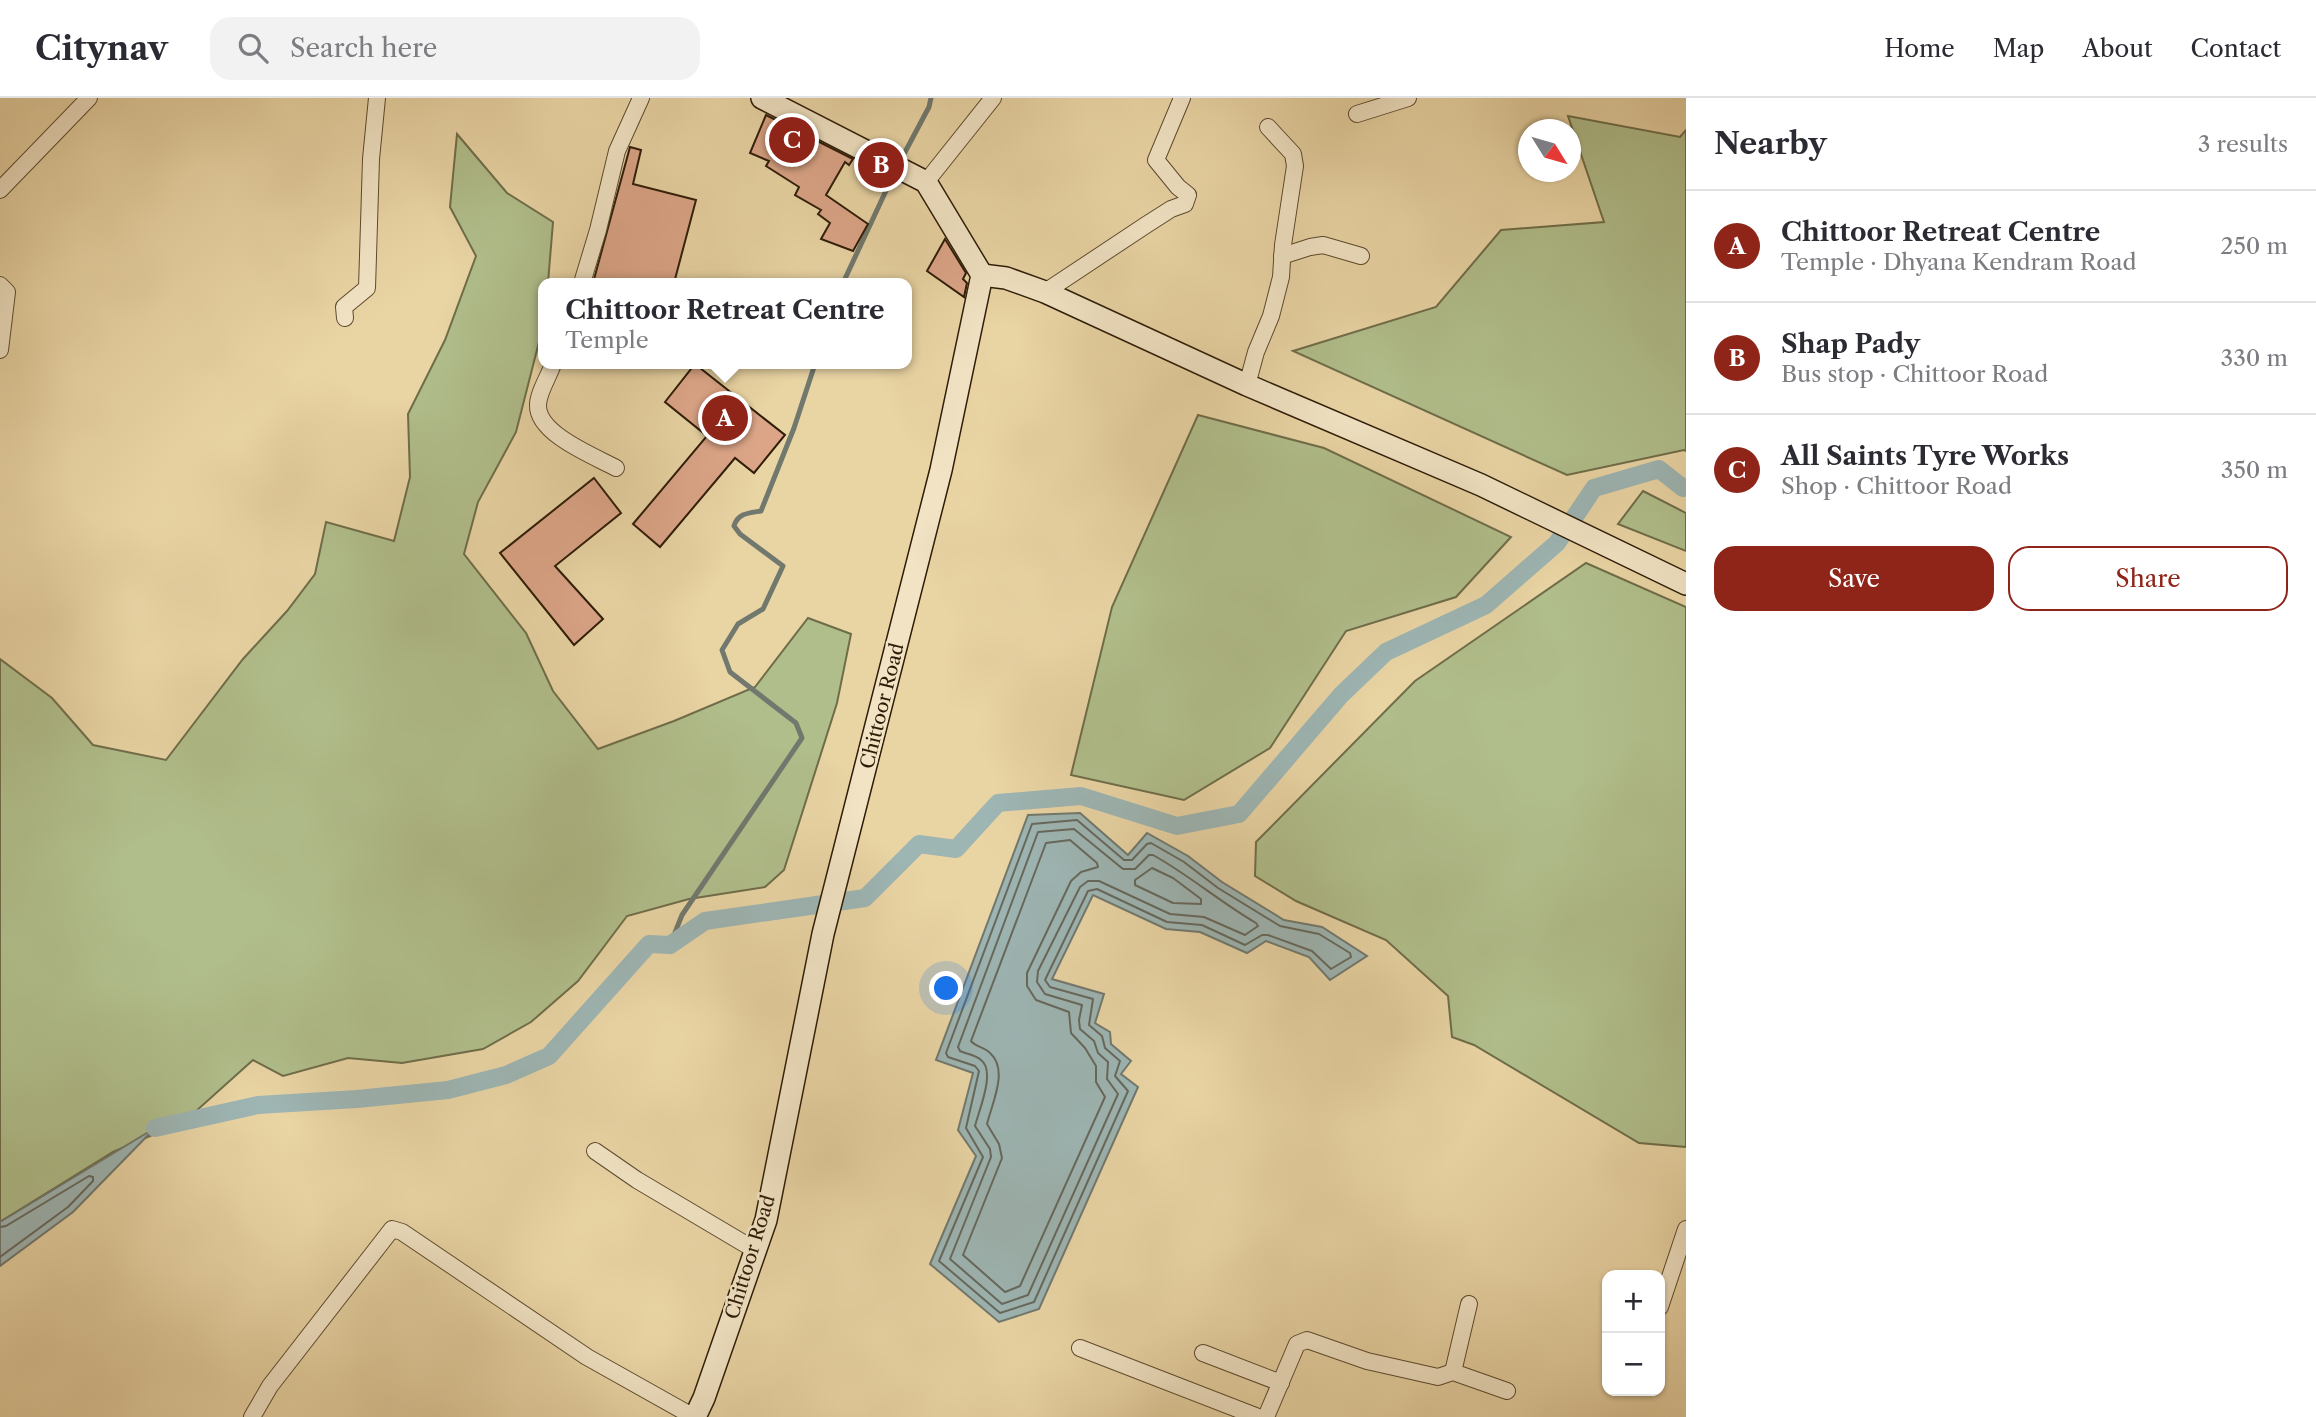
<!DOCTYPE html>
<html lang="en">
<head>
<meta charset="utf-8">
<style>
  :root { --surface:#fff; --page:#f2f2f3; --text:#2b2b33; --muted:#7c7c81; --line:#e1e1e2; --accent:#8f2418 }
  body { margin:0; font-family:"Libre Caslon Text",serif; background:var(--page); color:var(--text) }
  .controls { position:absolute; right:21px; bottom:21px; display:grid; overflow:hidden; border-radius:14px; box-shadow:0 2px 5px #0004 }
  .controls button { width:63px; height:63px; display:grid; place-items:center; padding:0; border:0; border-bottom:2px solid var(--line); background:var(--surface); color:var(--text); font:35px sans-serif }
  .compass { position:absolute; left:1518px; top:21px; width:63px; height:63px; border-radius:50%; background:var(--surface); box-shadow:0 2px 5px #0004; rotate:127deg }
  .you { position:absolute; left:947px; top:891px; width:24px; height:24px; margin:-18px; border:5px solid #fff; border-radius:50%; background:#1a73e8; box-shadow:0 0 0 10px #1a73e833 }
  .badge { display:grid; place-items:center; width:46px; height:46px; border-radius:50%; background:var(--accent); color:#fff; font-size:23px; font-weight:700 }
  .pin { position:absolute; translate:-50% -50%; border:4px solid #fff; box-shadow:0 2px 7px #0006 }
  .popup { position:absolute; left:538px; top:180px; width:374px; height:91px; box-sizing:border-box; display:grid; place-content:center; border-radius:14px; background:var(--surface); filter:drop-shadow(0 2px 5px #0005); font-size:23px; white-space:nowrap; color:var(--muted) }
  .popup b { font-size:26px; color:var(--text) }
  .popup::after { content:''; position:absolute; left:50%; top:100%; margin-left:-14px; border:14px solid transparent; border-top-color:var(--surface) }
  .list { margin:0; padding:0; list-style:none }
  h2 { display:flex; justify-content:space-between; align-items:center; height:91px; margin:0; padding:0 28px; font-size:30px }
  h2 small { font-size:23px; font-weight:400; color:var(--muted) }
  .list li { display:grid; grid-template-columns:46px 1fr auto; gap:21px; align-items:center; box-sizing:border-box; height:112px; padding:0 28px; border-top:2px solid var(--line) }
  .list b { display:block; font-size:26px; white-space:nowrap }
  .list p { margin:0; font-size:23px; white-space:nowrap; color:var(--muted) }
  .list em { font-size:23px; font-style:normal; color:var(--muted) }
  .actions { display:flex; gap:14px; padding:21px 28px }
  .actions a { flex:1; padding:16px 0; border:2px solid var(--accent); border-radius:21px; text-align:center; font-size:24px; color:var(--accent) }
  .actions .main { background:var(--accent); color:#fff }
  .icon { flex:none; width:38px; height:38px; fill:none; stroke:currentColor; stroke-width:2; stroke-linecap:round; stroke-linejoin:round }
  .map { position:relative; flex:none; width:1686px; height:1319px; overflow:hidden }
  header { display:flex; align-items:center; gap:42px; box-sizing:border-box; height:98px; padding:0 35px; background:var(--surface); border-bottom:2px solid var(--line) }
  header strong { font-size:33px }
  nav { display:flex; gap:38px; margin-inline-start:auto; font-size:24px }
  .search { width:490px; height:63px; background:var(--page); display:flex; align-items:center; gap:18px; box-sizing:border-box; padding:0 24px; border-radius:21px; color:var(--muted); font-size:26px }
  main { display:flex }
  aside { flex:1; background:var(--surface) }
  .map>svg:first-child { display:block }
</style>
</head>
<body>
<header>
<strong>Citynav</strong>
<div class="search"><svg class="icon" aria-label="search" viewBox="0 0 24 24"><circle cx="10" cy="10" r="6"/><path d="M15 15l6 6"/></svg>Search here</div>
<nav><a>Home</a><a>Map</a><a>About</a><a>Contact</a></nav>
</header>
<main>
<div class="map">
<svg width="1686" height="1319" viewBox="0 0 1686 1319">
  <rect width="100%" height="100%" fill="#e9d4a4"/>
  <filter id="stains"><feTurbulence type="fractalNoise" baseFrequency=".00286" numOctaves="4"/><feColorMatrix values="0 0 0 0 .2 0 0 0 0 .09 0 0 0 0 .02 0 0 0 .5 -.17"/></filter>
  <radialGradient id="worn" r=".72"><stop offset=".6" stop-color="#630" stop-opacity="0"/><stop offset="1" stop-color="#630" stop-opacity=".3"/></radialGradient>
  <g fill="#b0be8b" stroke="#6f6d49" stroke-width="2">
    <path d="M1568,18l112,21 6,-7v321l-2,-1 -117,25 -274,-124 143,-44 65,-77 103,-8z"/>
    <path d="M457,36l50,59 46,29 -5,61h-5v34l-4,25 -23,90 -38,70 -14,52 62,79 27,58 45,58 76,-28 81,-34 53,-69 43,16 -14,69 -53,167 -19,17 -76,12 -62,17 -49,65 -47,41 -48,27 -81,14 -54,-5 -65,18 -30,-16 -68,61 -72,31 -113,70v-563l52,39 41,47 73,15 77,-101 44,-48 28,-37 11,-52 68,19 16,-64 -2,-63 37,-74 31,-84 -26,-49z"/>
    <path d="M1198,317l126,33 187,89 -55,60 -110,34 -76,117 -86,52 -113,-25 41,-168z"/>
    <path d="M1643,393l43,22v38l-68,-27z"/>
    <path d="M1586,465l100,44v540l-47,-4 -165,-98 -22,-8 -4,-41 -62,-56 -90,-39 -41,-25 1,-34 159,-161z"/>
  </g>
  <g fill="#9db5b3" stroke="#71786e" stroke-width="2">
    <path d="M1080,715l48,42 19,-22 41,23 34,26 62,38 38,7 45,29 -37,24 -21,-23 -43,-16 -19,12 -47,-21 -34,-3 -73,-34 -41,84 52,15 -9,29 15,9 1,12 20,17 -10,13 17,13 -99,222 -40,13 -69,-58 46,-108 -18,-26 15,-57 -37,-13 92,-245z"/>
    <path d="M155,1030l-82,84 -73,54v-44z"/>
  </g>
  <g fill="none" stroke-linecap="round" stroke-linejoin="round">
    <g stroke="#66685d" stroke-width="2">
      <path d="M1077,722l47,40h8l15,-16 4,-1 33,19 34,26 62,38 39,8 31,19 1,4 -20,12 -19,-18 -44,-16h-6l-17,10 -43,-20 -35,-3 -70,-33 -9,2 -43,89 5,7 43,12 -4,26 13,11 3,12 15,13 -5,15 13,15 -94,211 -34,11 -61,-52 44,-104 -17,-29 13,-57 -4,-5 -27,-9 -2,-4 86,-229z"/>
      <path d="M1074,731l49,40h12l14,-14h4c36,20 67,47 103,68l2,3 -13,9 -41,-18 -34,-3 -71,-33h-11l-8,6 -42,84 -1,11 8,12 37,11 -3,15 1,9 14,12 4,12 10,9 -1,17 11,15 -90,201 -26,9 -52,-45 41,-102 -1,-8 -15,-23c4,-16 21,-55 6,-66 -5,-5 -15,-6 -21,-9l-2,-4 80,-215z"/>
      <path d="M1070,742l27,23 1,4 -17,5 -10,9 -44,92v13l9,14 33,12 2,21 14,15 11,18v16l9,15 -85,189 -15,6 -42,-37 39,-97 -3,-14 -12,-20c5,-21 22,-54 3,-71 -6,-6 -14,-6 -19,-12l75,-198z"/>
      <path d="M1152,770l21,10 28,21v5l-28,-1 -38,-18v-5z"/>
      <path d="M0,1129l6,-1 83,-50 4,1v4l-25,26 -68,50"/>
    </g>
    <g stroke="#71786e" stroke-width="5">
      <path d="M904,56l25,-47 2,-9"/>
      <path d="M843,185l48,-103"/>
      <path d="M670,847l12,-30 120,-177 -6,-15 -66,-51 -8,-22 16,-26 25,-15 20,-43 -43,-32 -6,-8c4,-13 15,-13 27,-15l33,-83 21,-64"/>
    </g>
    <path stroke="#9db5b3" stroke-width="18" d="M155,1030l103,-23 99,-6 91,-9 58,-15 43,-19 100,-112 21,1 35,-24 160,-23 54,-54 37,5 42,-46 83,-7 96,30 62,-12 102,-119 45,-43 100,-47 71,-62 37,-55 65,-19 24,19 3,-1"/>
  </g>
  <g fill="#dca588" stroke="#2e1c07" stroke-width="2">
    <path d="M766,17l87,44 -4,6 -4,-3 -19,33 42,29 -15,27 -32,-12 9,-16 -12,-9 3,-4 -26,-15 4,-8 -33,-21 3,-5 -19,-8z"/>
    <path d="M630,49l11,3 -8,34 63,16 -22,83h-81z"/>
    <path d="M945,141l21,34 -3,6 4,4 -3,14 -37,-26z"/>
    <path d="M695,266l90,71 -31,38 -19,-15 -75,89 -27,-23 74,-88 -42,-34z"/>
    <path d="M594,380l27,35 -66,53 48,53 -29,26 -74,-92z"/>
  </g>
  <g fill="none" stroke-linecap="round" stroke-linejoin="round">
    <defs>
      <g id="minor">
        <path d="M1357,16l51,-16"/>
        <path d="M926,84l67,-84"/>
        <path d="M0,92l89,-92"/>
        <path d="M1282,158l28,-9 13,-2 38,11"/>
        <path d="M582,185l16,-53 19,-79 24,-53"/>
        <path d="M0,187l7,7 -7,58"/>
        <path d="M1045,194l101,-67 25,-16 14,-5 3,-9 -10,-8 -22,-27 26,-62"/>
        <path d="M345,220l-1,-11 23,-19 4,-129 6,-61"/>
        <path d="M553,266c-4,12 -15,29 -15,41 -1,29 56,51 78,63"/>
        <path d="M1247,287l9,-33 15,-36 10,-39 2,-32 12,-79 -2,-12 -25,-27"/>
        <path d="M595,1053l42,29 118,70"/>
        <path d="M1660,1209l26,-78"/>
        <path d="M1080,1250l178,69"/>
        <path d="M1203,1255l78,30"/>
        <path d="M1453,1274l16,-68"/>
        <path d="M252,1319l18,-31 122,-157 10,3 185,125 107,60"/>
        <path d="M1266,1319l31,-73 10,-4 60,21 71,16 15,-5 54,19"/>
      </g>
      <g id="secondary">
        <path d="M982,177l24,3 39,14 202,93 234,100 205,99"/>
        <path d="M695,1319l9,-19 62,-178 57,-286 118,-464 41,-195 -56,-93 -164,-84"/>
      </g>
    </defs>
    <use href="#minor" stroke="#5d4a2e" stroke-width="18"/>
    <use href="#secondary" stroke="#2e1c07" stroke-width="24"/>
    <use href="#minor" stroke="#f1e3c4" stroke-width="16"/>
    <use href="#secondary" stroke="#f1e3c4" stroke-width="21"/>
  </g>
  <g text-anchor="middle" dominant-baseline="central" stroke-width="5" stroke-linejoin="round" paint-order="stroke">
    <g font-size="19" fill="#2e1c07" stroke="#f1e3c4">
      <text transform="translate(882 608) rotate(-76)">Chittoor Road</text>
      <text transform="translate(750 1159) rotate(-73)">Chittoor Road</text>
    </g>
  </g>
  <rect width="100%" height="100%" filter="url(#stains)"/>
  <rect width="100%" height="100%" fill="url(#worn)"/>
</svg>
<div class="controls">
<button>+</button>
<button>−</button>
</div>
<svg class="compass" viewBox="-18 -18 36 36"><path d="M0-13l5 13h-10z" fill="#e53935"/><path d="M0 13l5-13h-10z" fill="#7c7c81"/></svg>
<div class="you"></div>
<div class="pin badge" style="left:725px;top:320px">A</div>
<div class="popup"><b>Chittoor Retreat Centre</b>Temple</div>
<div class="pin badge" style="left:881px;top:67px">B</div>
<div class="pin badge" style="left:792px;top:42px">C</div>
</div>
<aside>
<h2>Nearby<small>3 results</small></h2>
<ul class="list">
<li><span class="badge">A</span><div><b>Chittoor Retreat Centre</b><p>Temple · Dhyana Kendram Road</p></div><em>250 m</em></li>
<li><span class="badge">B</span><div><b>Shap Pady</b><p>Bus stop · Chittoor Road</p></div><em>330 m</em></li>
<li><span class="badge">C</span><div><b>All Saints Tyre Works</b><p>Shop · Chittoor Road</p></div><em>350 m</em></li>
</ul>
<div class="actions"><a class="main">Save</a><a>Share</a></div>
</aside>
</main>
</body>
</html>
